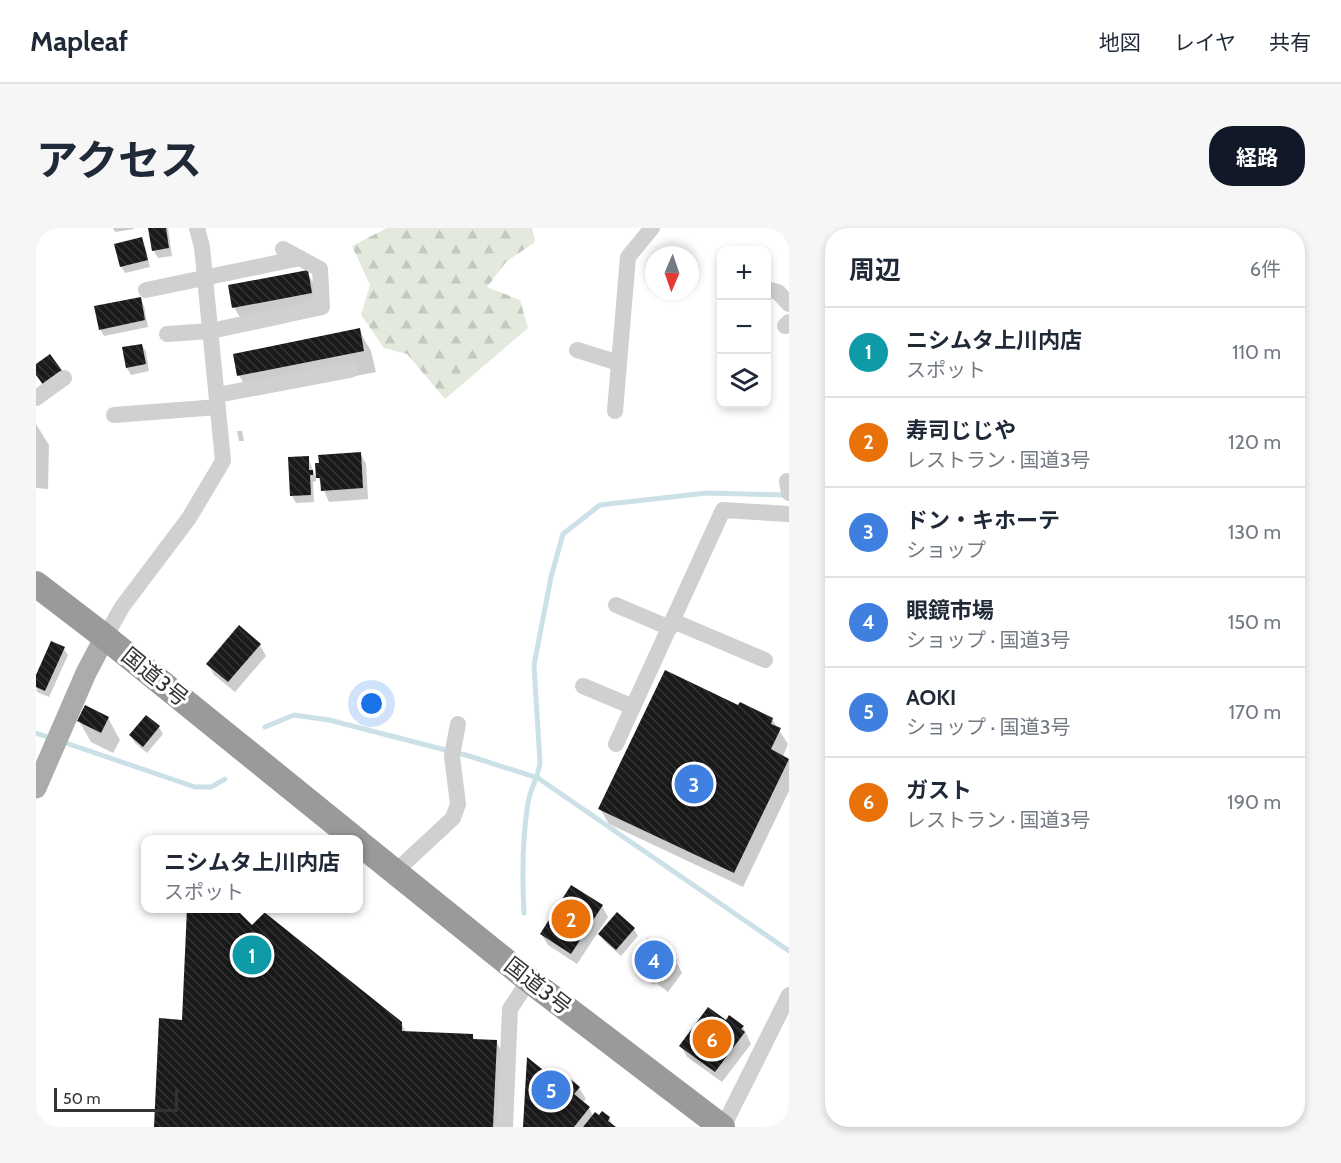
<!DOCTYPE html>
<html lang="ja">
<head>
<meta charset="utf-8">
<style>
  :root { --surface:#fff; --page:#f6f6f7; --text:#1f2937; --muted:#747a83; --line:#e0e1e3; --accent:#111827 }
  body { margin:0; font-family:Cabin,"Noto Sans JP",sans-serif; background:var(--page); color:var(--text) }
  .controls { position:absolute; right:18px; top:18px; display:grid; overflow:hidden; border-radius:12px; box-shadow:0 3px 9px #0003 }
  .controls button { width:54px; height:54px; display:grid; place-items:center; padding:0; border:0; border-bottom:2px solid var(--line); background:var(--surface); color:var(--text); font:30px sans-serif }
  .compass { position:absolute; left:609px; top:18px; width:54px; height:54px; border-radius:50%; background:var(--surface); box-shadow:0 3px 9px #0003; rotate:182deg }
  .scale { position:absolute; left:18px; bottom:15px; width:124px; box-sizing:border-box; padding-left:6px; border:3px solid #333; border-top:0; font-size:16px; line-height:21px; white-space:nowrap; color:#333; -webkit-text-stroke:4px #fff; paint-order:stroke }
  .you { position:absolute; left:336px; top:476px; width:21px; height:21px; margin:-15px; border:4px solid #fff; border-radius:50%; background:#1a73e8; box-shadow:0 0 0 9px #1a73e833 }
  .badge { display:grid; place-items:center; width:39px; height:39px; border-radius:50%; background:var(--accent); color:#fff; font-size:20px; font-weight:700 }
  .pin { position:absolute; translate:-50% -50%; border:3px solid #fff; box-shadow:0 2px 6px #0006 }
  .popup { position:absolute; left:105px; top:607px; width:222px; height:78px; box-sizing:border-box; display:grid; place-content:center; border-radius:12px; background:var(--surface); filter:drop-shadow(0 2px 4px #0005); font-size:20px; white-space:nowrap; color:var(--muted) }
  .popup b { font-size:22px; color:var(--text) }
  .popup::after { content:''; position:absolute; left:50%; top:100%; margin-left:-12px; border:12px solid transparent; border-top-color:var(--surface) }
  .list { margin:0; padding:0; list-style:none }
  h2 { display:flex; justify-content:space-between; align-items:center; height:78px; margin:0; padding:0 24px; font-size:26px }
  h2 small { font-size:20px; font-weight:400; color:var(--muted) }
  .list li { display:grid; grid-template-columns:39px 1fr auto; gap:18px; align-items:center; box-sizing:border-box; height:90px; padding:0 24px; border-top:2px solid var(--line) }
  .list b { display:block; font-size:22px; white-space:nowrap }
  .list p { margin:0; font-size:20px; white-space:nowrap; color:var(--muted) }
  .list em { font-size:20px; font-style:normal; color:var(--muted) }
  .icon { flex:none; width:33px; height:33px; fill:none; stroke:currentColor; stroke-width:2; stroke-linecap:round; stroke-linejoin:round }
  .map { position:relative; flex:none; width:753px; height:899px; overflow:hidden; border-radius:24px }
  header { display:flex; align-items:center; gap:36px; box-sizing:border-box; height:84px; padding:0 30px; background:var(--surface); border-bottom:2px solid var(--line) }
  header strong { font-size:28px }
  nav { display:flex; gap:33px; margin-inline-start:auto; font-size:21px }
  .intro { display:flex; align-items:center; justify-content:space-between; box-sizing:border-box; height:144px; padding:0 36px }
  h1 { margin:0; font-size:42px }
  .button { padding:15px 27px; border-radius:24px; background:var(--accent); color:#fff; font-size:21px; font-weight:700 }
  main { display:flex; gap:36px; padding:0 36px }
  aside { flex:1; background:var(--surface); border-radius:24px; box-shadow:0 3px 9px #0003 }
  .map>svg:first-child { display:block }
</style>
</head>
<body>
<header>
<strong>Mapleaf</strong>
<nav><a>地図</a><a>レイヤ</a><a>共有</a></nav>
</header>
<div class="intro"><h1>アクセス</h1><a class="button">経路</a></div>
<main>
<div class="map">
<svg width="753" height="899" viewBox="0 0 753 899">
  <defs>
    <pattern id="forest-firs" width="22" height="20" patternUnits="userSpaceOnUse" patternTransform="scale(1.5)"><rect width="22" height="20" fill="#e4e9dd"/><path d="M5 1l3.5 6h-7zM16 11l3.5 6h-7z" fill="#c4c8be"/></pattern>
    <pattern id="building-back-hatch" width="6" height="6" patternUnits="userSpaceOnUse" patternTransform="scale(1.5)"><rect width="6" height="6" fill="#1a1a1a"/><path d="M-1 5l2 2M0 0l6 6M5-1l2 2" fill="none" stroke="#333"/></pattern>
  </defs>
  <rect width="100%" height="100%" fill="#fff"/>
  <path fill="url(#forest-firs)" d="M351,0h145l3,14 -29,20 -19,25 33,13 8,28 -83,71 -38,-45 -23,-6 -23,-33 9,-30 -18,-39z"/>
  <g fill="#0003">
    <path d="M77,0h21v1l-19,3z"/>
    <path d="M114,0h18l4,28 -14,2 -4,-7z"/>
    <path d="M105,11l4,7 5,21 -25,6 -4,-7z"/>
    <path d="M271,44l12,21 4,21 -77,14 -12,-21z"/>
    <path d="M104,71l4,7 4,21 -44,9 -4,-7z"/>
    <path d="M323,102l12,21 5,21 -125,24 -12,-21z"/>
    <path d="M106,117l4,7 3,19 -18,4 -4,-7z"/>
    <path d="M0,196l13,21 -1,44 -12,-1z"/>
    <path d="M201,203h5l2,10h-5z"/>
    <path d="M324,225l6,11 2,35 -39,3 -11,-25z"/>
    <path d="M272,230l8,20v3l-3,1 1,20 -18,1 -4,-7z"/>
    <path d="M224,417l6,11 -31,36 -21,-17 -6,-11z"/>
    <path d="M27,420l5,7 -19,42 -12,-5 -1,-13z"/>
    <path d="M703,479l33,12 16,25 -5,12 6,4v31l-46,96 -134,-63 -9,-15z"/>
    <path d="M72,490l12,22 -7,13 -22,-11 -12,-21z"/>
    <path d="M123,499l4,7 -16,19 -12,-10 -4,-7z"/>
    <path d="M566,678l6,11 -31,47 -29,-19 -7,-11z"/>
    <path d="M598,701l4,7 -17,20 -17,-15 -4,-7z"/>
    <path d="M612,712l28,21 6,12 -14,19 -12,-9 -2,2 -6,-4 -15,-22z"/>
    <path d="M148,793l217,2 5,9 66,3 3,5 21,1 8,15 -3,71h-345z"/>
    <path d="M690,794l17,5 8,17 -29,38 -35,-25 -6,-11z"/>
    <path d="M527,860h16l7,11 -4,4 7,5 4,8 16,2 5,9h-89z"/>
  </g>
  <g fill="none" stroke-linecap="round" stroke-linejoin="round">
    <g stroke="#cbe1e7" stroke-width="5">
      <path d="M229,499l29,-12 35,5 140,36 69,22 251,173"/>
      <path d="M0,505l18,6"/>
      <path d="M27,514l132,45h16l14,-8"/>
      <path d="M488,685c-2,-37 -2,-73 4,-110 2,-14 10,-25 12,-40l-6,-98 17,-88 12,-43 37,-29 107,-12 80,2"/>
    </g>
  </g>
  <g fill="url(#building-back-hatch)">
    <path d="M112,0h18l3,20 -17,3z"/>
    <path d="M106,9l6,23 -28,7 -6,-23z"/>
    <path d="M272,42l4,23 -80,15 -4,-23z"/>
    <path d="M105,69l4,23 -46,10 -5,-24z"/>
    <path d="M324,100l4,23 -127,25 -4,-22z"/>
    <path d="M106,116l4,20 -20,4 -4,-21z"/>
    <path d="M14,126l13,18 -19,14 -8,-11v-11z"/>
    <path d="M325,224l2,36 -42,3 -1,-13h-4l-1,-15h4l-1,-8z"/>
    <path d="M273,228v14h4v5h-3l1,20 -21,1 -2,-39z"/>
    <path d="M203,397l22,19 -33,38 -22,-18z"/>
    <path d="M15,413l14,6 -20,44 -9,-4v-12z"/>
    <path d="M629,442l73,35 2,-3 33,16 -2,6 10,4 -10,21 18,10 -55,114 -136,-64z"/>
    <path d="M49,477l24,12 -8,16 -24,-12z"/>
    <path d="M110,487l14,11 -17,21 -14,-12z"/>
    <path d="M535,657l32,20 -32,49 -31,-20z"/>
    <path d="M151,680h72l143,114v9l71,3v5l24,1 -4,87h-339l5,-109 23,2z"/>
    <path d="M581,684l18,16 -19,22 -18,-16z"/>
    <path d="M612,710l29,22 -16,22 -12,-9 -2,2 -7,-6 2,-2 -10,-8z"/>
    <path d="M672,779l18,13 3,-5 15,11 -3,3 4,3 -30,40 -36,-26z"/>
    <path d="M491,829l36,29 6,-8 11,9 -6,7 16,13 -16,20h-51z"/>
    <path d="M566,883l8,6 -2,4 8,6h-33l12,-15 4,3z"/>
  </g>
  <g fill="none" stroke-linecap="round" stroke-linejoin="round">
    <g stroke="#d0d0d0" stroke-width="16">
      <path d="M730,61l12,3 11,12"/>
      <path d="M110,62l154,-32"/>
      <path d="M749,98l4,-4"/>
      <path d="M131,106l44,-3 111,-24 -2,-38 -37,-20"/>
      <path d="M541,122l42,13"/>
      <path d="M181,167l133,-25"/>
      <path d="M0,170l28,-20"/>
      <path d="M579,183l13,-154 24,-29"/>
      <path d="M78,187l104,-8"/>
      <path d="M751,253l2,12"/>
      <path d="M580,377l54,23"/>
      <path d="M637,393l92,39"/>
      <path d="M69,409l17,-30 67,-89 34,-57 -21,-214 -5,-19"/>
      <path d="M547,458l50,21"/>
      <path d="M580,516l107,-234 66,4"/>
      <path d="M359,644l58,-54 5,-14 -6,-48 6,-32"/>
      <path d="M469,899l5,-118 19,-29"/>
      <path d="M687,899l66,-132"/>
    </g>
    <path stroke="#ababab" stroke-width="21" d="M0,560l50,-115 19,-36"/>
    <g stroke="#9a9a9a" stroke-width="26">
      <path d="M0,356l69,53 251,203"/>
      <path d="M322,614l171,138 193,147"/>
    </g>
  </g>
  <g text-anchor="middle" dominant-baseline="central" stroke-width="6" stroke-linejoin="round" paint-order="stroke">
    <g font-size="22" fill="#333" stroke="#fff">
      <text transform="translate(119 449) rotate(39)">国道3号</text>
      <text transform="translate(502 758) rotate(38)">国道3号</text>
    </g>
  </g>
</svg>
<div class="controls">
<button>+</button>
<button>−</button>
<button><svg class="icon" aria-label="layers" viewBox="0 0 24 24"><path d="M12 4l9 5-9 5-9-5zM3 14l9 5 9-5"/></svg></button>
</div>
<svg class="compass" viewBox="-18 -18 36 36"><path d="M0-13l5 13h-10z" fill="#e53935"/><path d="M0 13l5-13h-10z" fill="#747a83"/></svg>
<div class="scale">50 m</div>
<div class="you"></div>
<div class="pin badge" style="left:216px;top:727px;background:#0f9aa8">1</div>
<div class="popup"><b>ニシムタ上川内店</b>スポット</div>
<div class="pin badge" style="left:535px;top:691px;background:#e8710a">2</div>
<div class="pin badge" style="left:658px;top:556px;background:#3f7fe0">3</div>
<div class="pin badge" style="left:618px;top:732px;background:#3f7fe0">4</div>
<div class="pin badge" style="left:515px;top:862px;background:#3f7fe0">5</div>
<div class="pin badge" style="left:676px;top:811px;background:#e8710a">6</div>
</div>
<aside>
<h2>周辺<small>6件</small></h2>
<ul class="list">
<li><span class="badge" style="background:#0f9aa8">1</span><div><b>ニシムタ上川内店</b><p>スポット</p></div><em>110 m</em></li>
<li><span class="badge" style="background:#e8710a">2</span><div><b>寿司じじや</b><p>レストラン · 国道3号</p></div><em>120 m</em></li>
<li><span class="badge" style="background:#3f7fe0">3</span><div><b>ドン・キホーテ</b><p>ショップ</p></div><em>130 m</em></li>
<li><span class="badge" style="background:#3f7fe0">4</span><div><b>眼鏡市場</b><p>ショップ · 国道3号</p></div><em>150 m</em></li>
<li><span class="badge" style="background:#3f7fe0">5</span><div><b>AOKI</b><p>ショップ · 国道3号</p></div><em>170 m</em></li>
<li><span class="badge" style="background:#e8710a">6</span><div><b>ガスト</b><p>レストラン · 国道3号</p></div><em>190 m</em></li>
</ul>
</aside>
</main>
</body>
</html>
